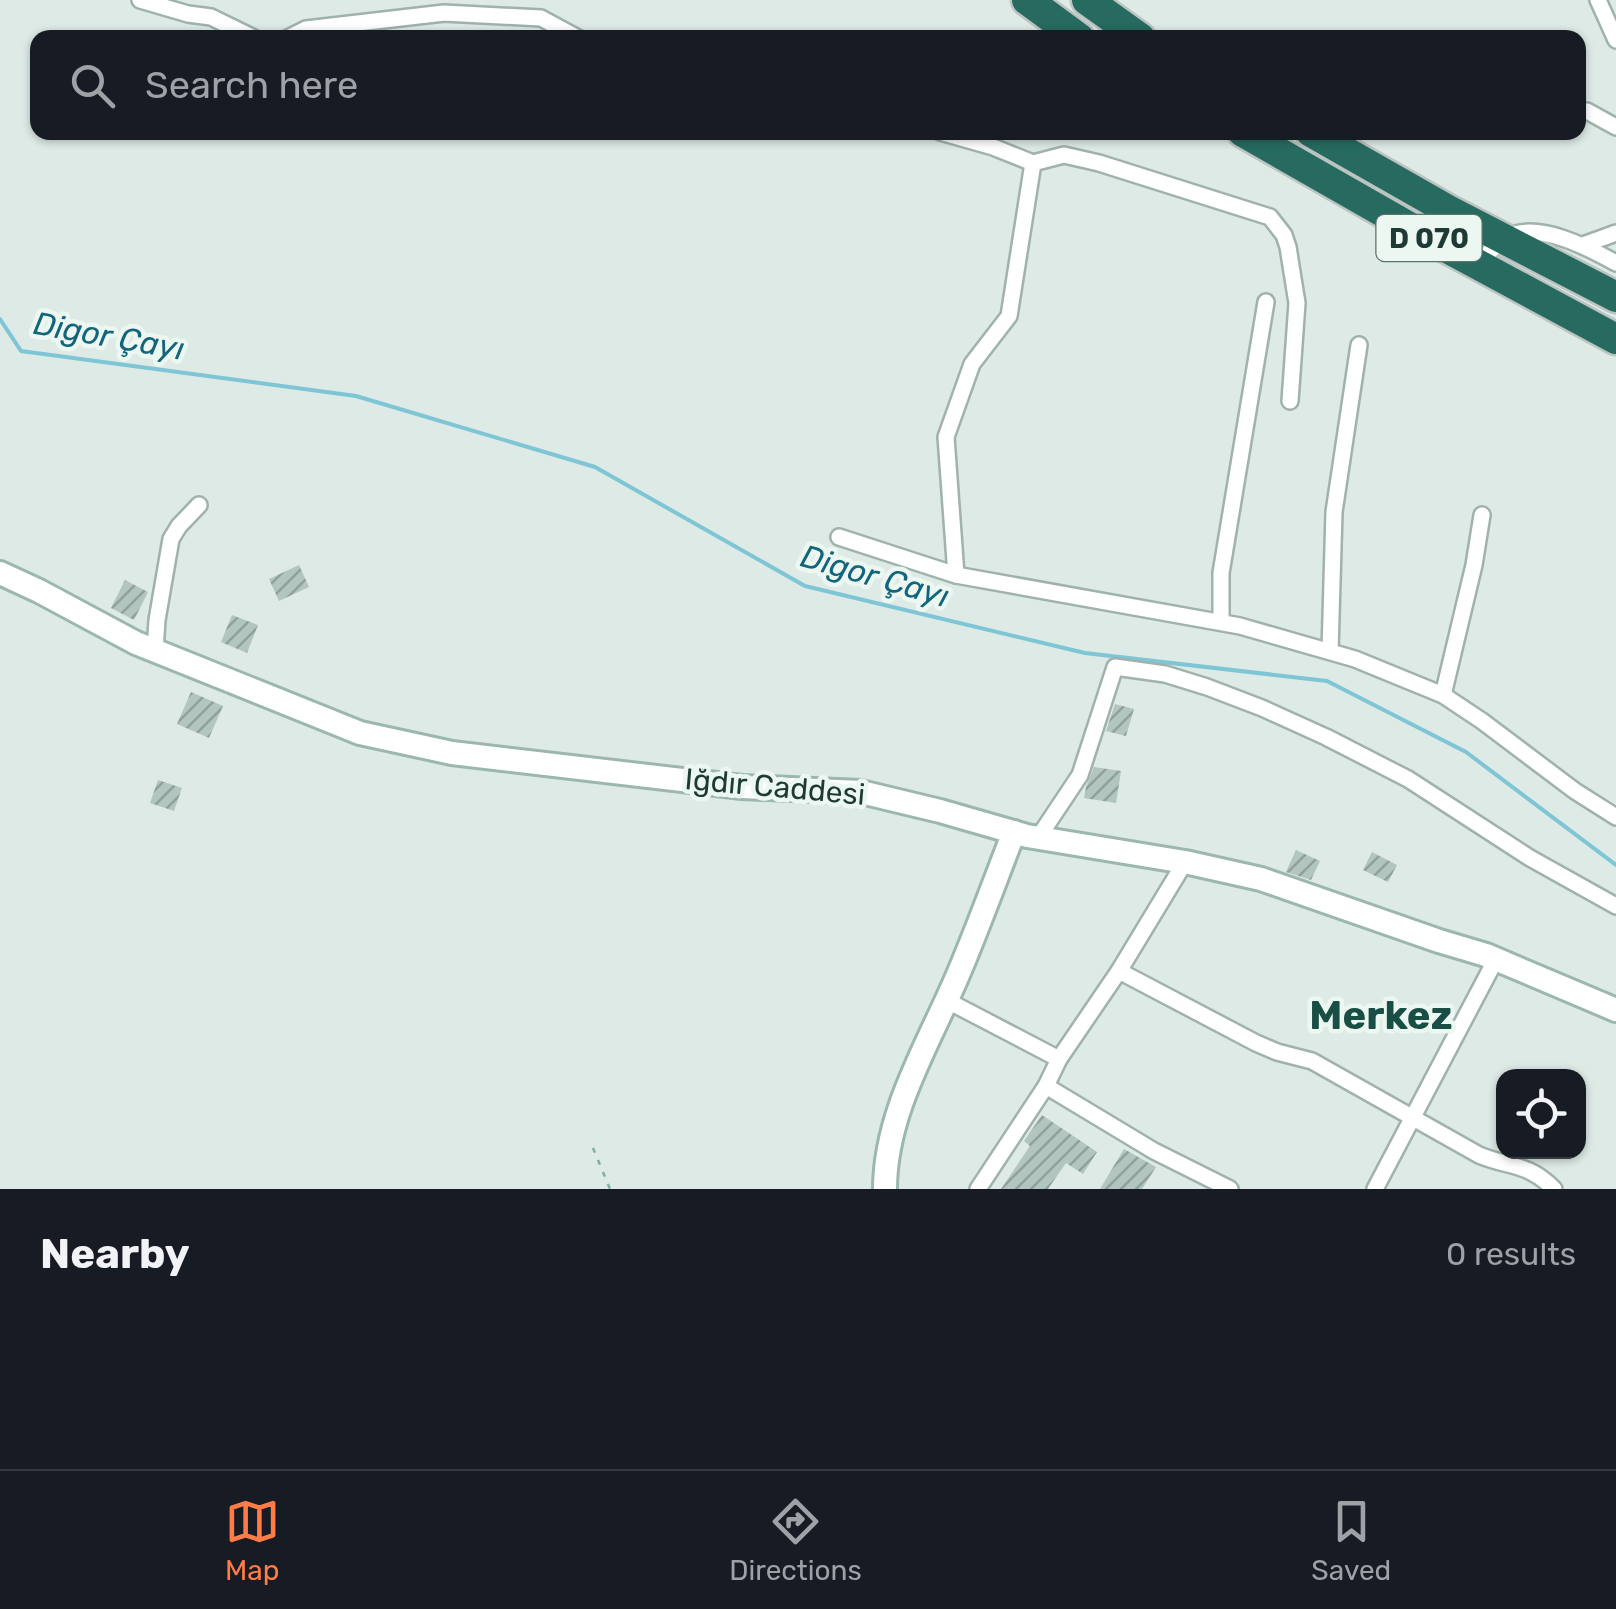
<!DOCTYPE html>
<html lang="en">
<head>
<meta charset="utf-8">
<style>
  :root { --surface:#171b24; --page:#242831; --text:#f1f3f6; --muted:#9ea1a6; --line:#363941; --accent:#ff7c46 }
  body { margin:0; font-family:Rubik,sans-serif; background:var(--page); color:var(--text) }
  .controls { position:absolute; right:30px; bottom:30px; display:grid; overflow:hidden; border-radius:20px; box-shadow:0 2px 8px #0004 }
  .controls button { width:90px; height:90px; display:grid; place-items:center; padding:0; border:0; border-bottom:2px solid var(--line); background:var(--surface); color:var(--text); font:50px sans-serif }
  .list { margin:0; padding:0; list-style:none }
  h2 { display:flex; justify-content:space-between; align-items:center; height:130px; margin:0; padding:0 40px; font-size:42px }
  h2 small { font-size:32px; font-weight:400; color:var(--muted) }
  .icon { flex:none; width:55px; height:55px; fill:none; stroke:currentColor; stroke-width:2; stroke-linecap:round; stroke-linejoin:round }
  .map { position:relative; flex:none; width:1616px; height:1189px; overflow:hidden }
  .search { position:absolute; background:var(--surface); box-shadow:0 2px 8px #0004; left:30px; right:30px; top:30px; height:110px; display:flex; align-items:center; gap:25px; box-sizing:border-box; padding:0 35px; border-radius:20px; color:var(--muted); font-size:38px }
  .sheet { height:280px; background:var(--surface) }
  nav { display:flex; justify-content:space-around; align-items:center; box-sizing:border-box; height:140px; border-top:2px solid var(--line); background:var(--surface); font-size:28px; color:var(--muted) }
  nav a { display:grid; justify-items:center; gap:5px }
  nav .on { color:var(--accent) }
  .map>svg:first-child { display:block }
</style>
</head>
<body>
<div class="map">
<svg width="1616" height="1189" viewBox="0 0 1616 1189">
  <defs>
    <pattern id="building-hatch" width="6" height="6" patternUnits="userSpaceOnUse" patternTransform="scale(2.5)"><rect width="6" height="6" fill="#b2c5be"/><path d="M-1 1l2-2M0 6l6-6M5 7l2-2" fill="none" stroke="#90a19b"/></pattern>
  </defs>
  <rect width="100%" height="100%" fill="#ddeae5"/>
  <g fill="none" stroke-linecap="round" stroke-linejoin="round">
    <path stroke="#7ec5d6" stroke-width="4" d="M0,319l21,32 335,45 239,71 210,119 280,67 242,28 139,71 150,113"/>
  </g>
  <g fill="url(#building-hatch)">
    <path d="M299,565l10,22 -30,14 -10,-22z"/>
    <path d="M125,580l23,12 -14,28 -23,-12z"/>
    <path d="M232,615l26,10 -11,28 -26,-11z"/>
    <path d="M191,692l32,14 -14,32 -32,-14z"/>
    <path d="M1115,704l19,5 -8,27 -20,-5z"/>
    <path d="M1094,767l27,4 -5,32 -32,-5 2,-11z"/>
    <path d="M158,780l24,8 -8,23 -24,-8z"/>
    <path d="M1296,850l24,11 -9,19 -25,-8z"/>
    <path d="M1372,852l25,13 -9,17 -25,-12z"/>
    <path d="M1042,1115l55,37 -14,22 -17,-11 -18,26h-47l29,-43 -6,-5z"/>
    <path d="M1124,1149l32,18 -14,22h-42z"/>
  </g>
  <g fill="none" stroke-linecap="round" stroke-linejoin="round">
    <defs>
      <g id="street">
        <path d="M140,0l48,14 23,3 43,21"/>
        <path d="M1598,0l18,40"/>
        <path d="M288,38l18,-9 138,-16 97,5 37,20"/>
        <path d="M1587,111l29,16"/>
        <path d="M940,132l53,15 40,16 -24,153 -37,48 -26,73 10,138"/>
        <path d="M1033,163l31,-8 35,8 171,54 14,18 4,12 9,56 -7,98"/>
        <path d="M1583,245l33,-12"/>
        <path d="M1478,264c9,-9 18,-21 30,-27 30,-16 81,11 108,26"/>
        <path d="M839,537l117,38 284,51 115,33 88,36 39,26 93,70 41,26"/>
        <path d="M1221,622v-49l45,-271"/>
        <path d="M155,651l2,-31 14,-81 8,-13 20,-21"/>
        <path d="M1330,651l4,-139 25,-167"/>
        <path d="M1443,695l31,-130 8,-50"/>
        <path d="M1038,838l42,-63 35,-108 50,7 42,13 55,21 64,29 82,42 122,79 86,48"/>
        <path d="M1119,971l137,72 21,9 35,9 167,94c31,13 48,7 75,34"/>
        <path d="M946,1000l113,59"/>
        <path d="M1046,1086l108,65 76,38"/>
        <path d="M978,1189l68,-103 13,-27 60,-88 66,-109"/>
        <path d="M1375,1189l121,-230"/>
      </g>
      <g id="secondary">
        <path d="M0,573l39,18 97,52 224,90 92,20 290,34 119,5 79,19 87,25 158,26 76,17 178,62 47,14 130,55"/>
        <path d="M885,1189c0,-78 46,-149 75,-219 19,-45 36,-92 54,-138"/>
      </g>
      <g id="highway">
        <path d="M1027,0l52,38"/>
        <path d="M1087,0l53,38"/>
        <path d="M1243,132l182,104 191,103"/>
        <path d="M1311,132l137,78 168,87"/>
      </g>
    </defs>
    <use href="#street" stroke="#a0b2ac" stroke-width="20"/>
    <use href="#secondary" stroke="#9bb7ae" stroke-width="28"/>
    <use href="#highway" stroke="#bbc4c2" stroke-width="35"/>
    <path stroke="#7ab1a2" stroke-width="2.5" stroke-dasharray="5 8" stroke-linecap="butt" d="M593,1148l17,41"/>
    <use href="#street" stroke="#fff" stroke-width="15"/>
    <use href="#secondary" stroke="#fff" stroke-width="22"/>
    <use href="#highway" stroke="#276a5f" stroke-width="30"/>
  </g>
  <g text-anchor="middle" dominant-baseline="central" stroke-width="9" stroke-linejoin="round" paint-order="stroke">
    <rect fill="#edf7f2" stroke="#5b736d" stroke-width="2.5" x="1376.5" y="215" width="105" height="46" rx="8"/>
    <g font-size="28" font-weight="bold" fill="#1d3b34">
      <text x="1429" y="238">D 070</text>
    </g>
    <g font-size="30" fill="#1d3b34" stroke="#edf7f2">
      <text transform="translate(775 787) rotate(5)">Iğdır Caddesi</text>
    </g>
    <g font-size="32" font-style="italic" fill="#13657b" stroke="#edf7f2">
      <text transform="translate(109 336) rotate(10)">Digor Çayı</text>
      <text transform="translate(875 576) rotate(16)">Digor Çayı</text>
    </g>
    <g font-size="40" font-weight="bold" fill="#184e43" stroke="#edf7f2">
      <text x="1381" y="1015">Merkez</text>
    </g>
  </g>
</svg>
<div class="controls">
<button><svg class="icon" aria-label="locate" viewBox="0 0 24 24"><circle cx="12" cy="12" r="6"/><path d="M12 2v4M12 18v4M2 12h4M18 12h4"/></svg></button>
</div>
<div class="search"><svg class="icon" aria-label="search" viewBox="0 0 24 24"><circle cx="10" cy="10" r="6"/><path d="M15 15l6 6"/></svg>Search here</div>
</div>
<section class="sheet">
<h2>Nearby<small>0 results</small></h2>
<ul class="list">
</ul>
</section>
<nav>
<a class="on"><svg class="icon" aria-label="map" viewBox="0 0 24 24"><path d="M3 6l6-2 6 2 6-2v14l-6 2-6-2-6 2zM9 4v14M15 6v14"/></svg>Map</a>
<a><svg class="icon" aria-label="directions" viewBox="0 0 24 24"><path d="M12 3l9 9-9 9-9-9zM9 14v-3h6M13 9l2 2-2 2"/></svg>Directions</a>
<a><svg class="icon" aria-label="saved" viewBox="0 0 24 24"><path d="M7 4h10v16l-5-4-5 4z"/></svg>Saved</a>
</nav>
</body>
</html>
